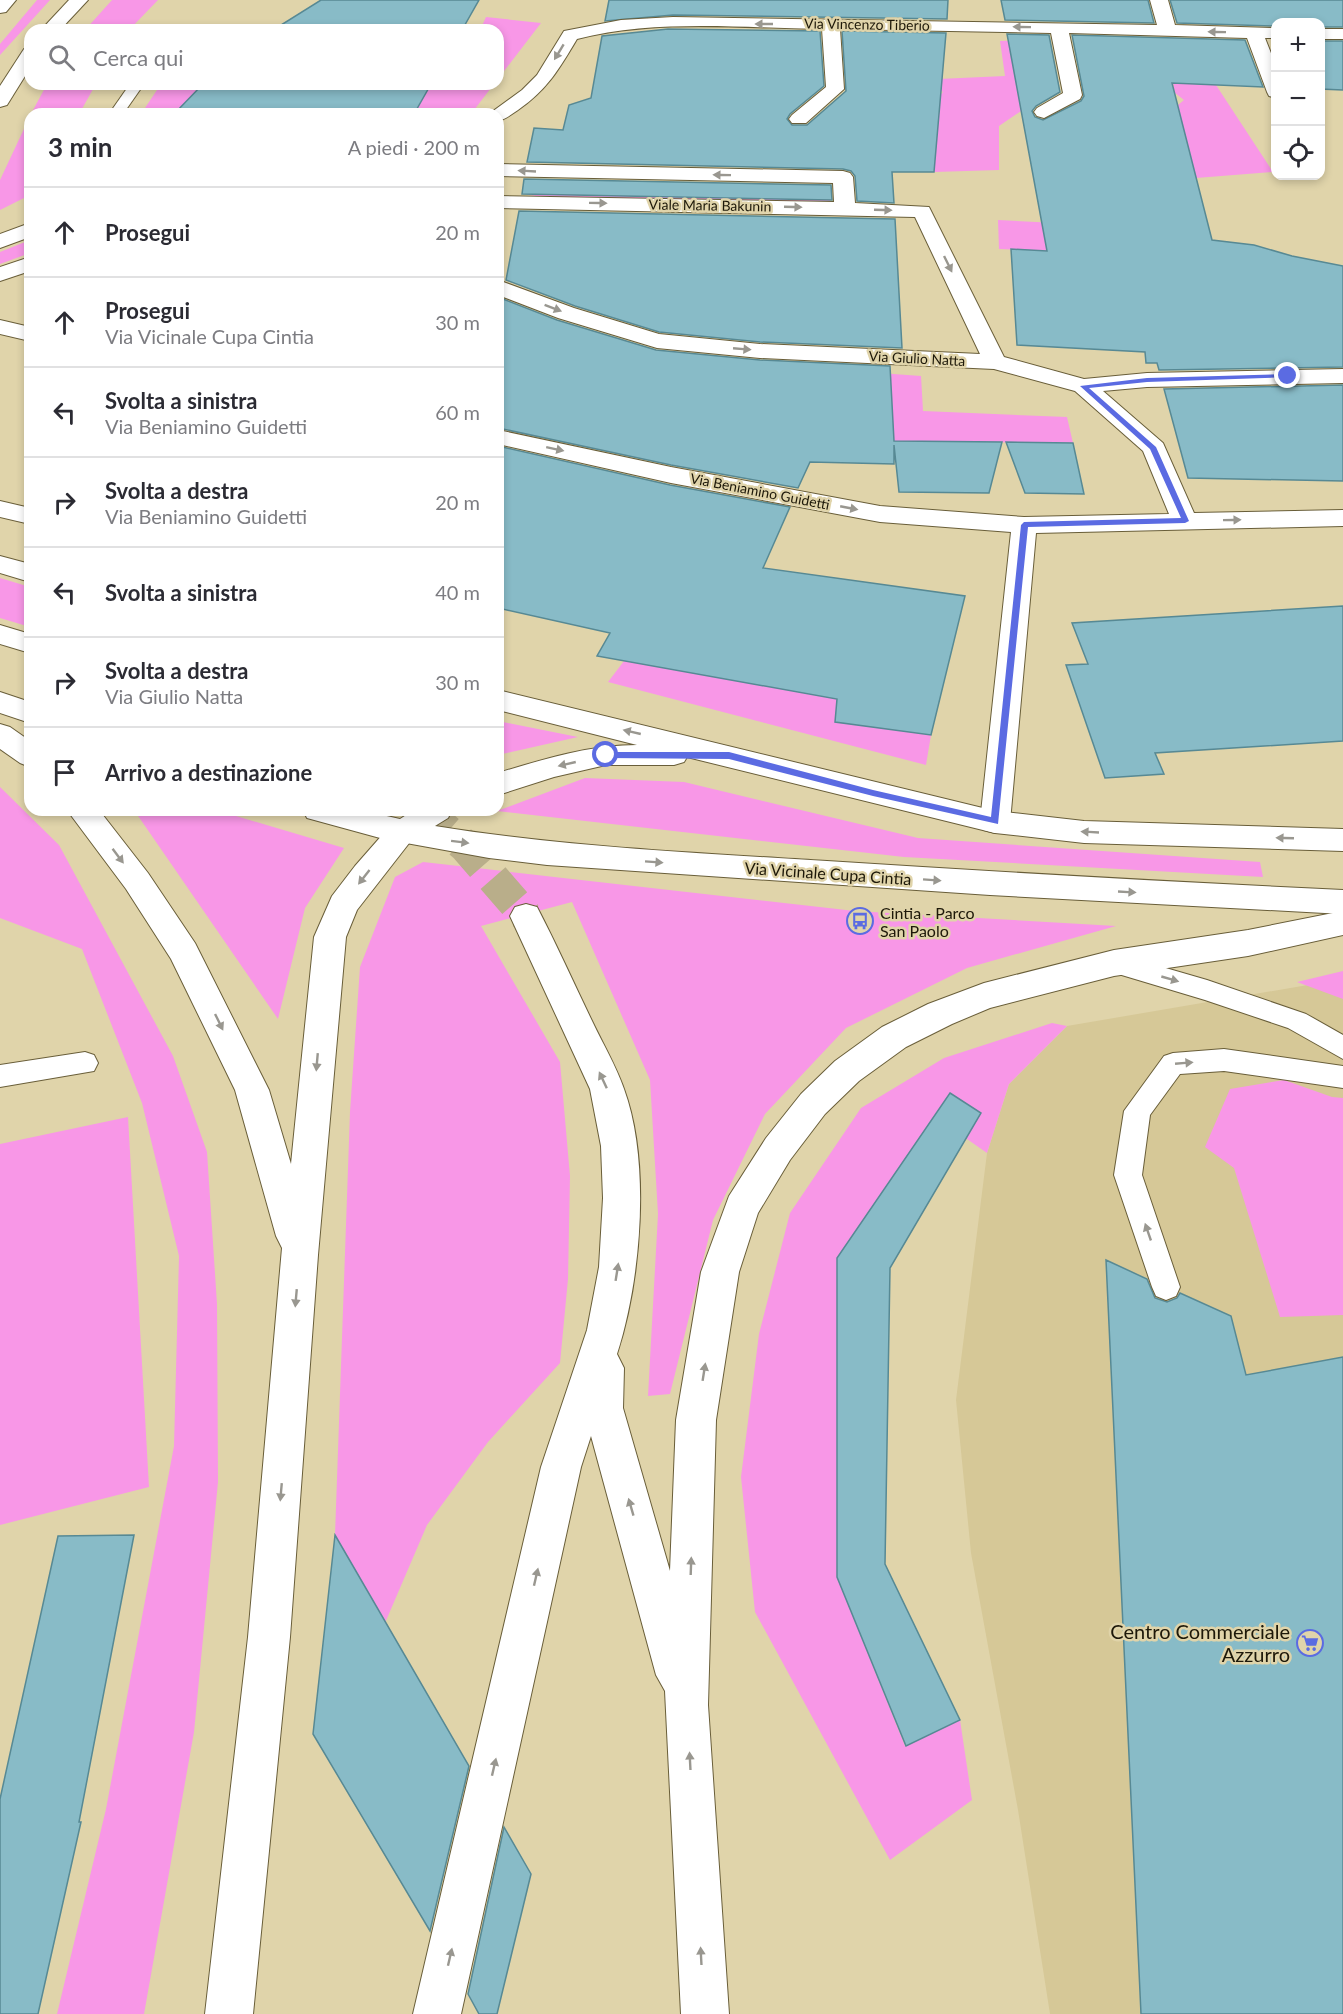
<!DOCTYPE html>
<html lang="it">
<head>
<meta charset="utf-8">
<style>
  :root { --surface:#fff; --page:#f7f7f7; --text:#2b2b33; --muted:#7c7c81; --line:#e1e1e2 }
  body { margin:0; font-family:Lato,sans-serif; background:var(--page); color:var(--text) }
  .controls { position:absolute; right:18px; top:18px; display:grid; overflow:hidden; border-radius:12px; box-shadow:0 3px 9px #0003 }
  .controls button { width:54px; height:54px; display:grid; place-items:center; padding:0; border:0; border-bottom:2px solid var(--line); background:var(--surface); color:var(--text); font:30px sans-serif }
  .stop { position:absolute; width:18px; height:18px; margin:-14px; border:4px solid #5b6be2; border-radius:50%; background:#fff }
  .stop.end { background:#5b6be2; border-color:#fff; box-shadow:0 2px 6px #0008 }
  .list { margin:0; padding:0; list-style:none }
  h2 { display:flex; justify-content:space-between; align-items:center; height:78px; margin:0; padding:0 24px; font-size:26px }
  h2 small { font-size:20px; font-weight:400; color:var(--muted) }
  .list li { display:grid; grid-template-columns:39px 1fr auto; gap:18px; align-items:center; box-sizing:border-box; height:90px; padding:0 24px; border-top:2px solid var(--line) }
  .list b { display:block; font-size:22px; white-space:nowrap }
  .list p { margin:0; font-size:20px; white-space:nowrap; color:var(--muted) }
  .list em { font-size:20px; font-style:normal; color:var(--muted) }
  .icon { flex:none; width:33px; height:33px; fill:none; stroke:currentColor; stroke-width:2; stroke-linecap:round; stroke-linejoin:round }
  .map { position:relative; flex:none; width:1343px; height:2014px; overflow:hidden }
  .search { position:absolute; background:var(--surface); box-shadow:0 3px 9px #0003; left:24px; top:24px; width:480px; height:66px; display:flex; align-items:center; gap:15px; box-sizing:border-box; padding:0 21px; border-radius:18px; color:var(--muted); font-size:22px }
  .panel { position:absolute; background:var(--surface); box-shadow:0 3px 9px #0003; left:24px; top:108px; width:480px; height:708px; border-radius:18px }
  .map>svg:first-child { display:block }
</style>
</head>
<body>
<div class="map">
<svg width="1343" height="2014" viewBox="0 0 1343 2014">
  <rect width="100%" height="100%" fill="#e0d4aa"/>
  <path fill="#d6c897" d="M1343,979v1035h-293l-32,-204 -47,-257 -15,-153 31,-247 22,-69 58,-58z"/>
  <g fill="#f897e7">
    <path d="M37,0h13l-50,55v-11z"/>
    <path d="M112,0h46l-29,30h-44z"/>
    <path d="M486,17l55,6 -43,56v-49h-18z"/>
    <path d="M1047,40l12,45 -60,41v44l-65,2 3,-36 -21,-1 15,-29 12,-14 -7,-5 2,-8 67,-3 -5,-35z"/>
    <path d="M1173,83l43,2 57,87 -77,6 -9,-37 -24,-1 9,-30 12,-10 -9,-7z"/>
    <path d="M47,84h49l-17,30h-48z"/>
    <path d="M161,84h42l-29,30h-33z"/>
    <path d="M431,84h63l-23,30h-57z"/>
    <path d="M30,116v79l-30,15v-30z"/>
    <path d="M830,191v13l-287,-7 -14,-2 -4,-3z"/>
    <path d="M998,220l118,6 2,28 -119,-5z"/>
    <path d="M30,240v13l-30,11v-12z"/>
    <path d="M498,300l134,55 289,21 2,35 144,6 6,26 -179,-2 -396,-80z"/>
    <path d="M0,578l30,9v40l-30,-9z"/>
    <path d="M624,661l216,11 -5,49 96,14 -5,30 -318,-83z"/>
    <path d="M498,721l80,16 -80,18z"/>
    <path d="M585,778l99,4 234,56 342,24 3,15 -359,-20 -407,-46z"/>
    <path d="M0,787l59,58 114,211 34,96 10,152 1,178 -24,250 -50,282h-87l49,-205 68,-363 5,-190 -37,-153 -60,-154 -82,-31z"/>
    <path d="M134,810h82l128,38 -39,60 -27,111z"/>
    <path d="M423,862l432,49 261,15 -149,42 -121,60 -81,86 -52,106 -43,174 -22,2 10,-182 -8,-134 -78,-178 -91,24 79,136 10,114 -2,103 -8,84 -72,79 -61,83 -42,98 -50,-88 15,-423 10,-145 35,-90z"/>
    <path d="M1343,971v28l-46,-17z"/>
    <path d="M1052,1023l15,3 -58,58 -22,69 -53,-37 -97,143v318l68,169 55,-26 12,80 -82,60 -135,-248 -14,-135 18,-143 31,-121 71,-105 83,-50z"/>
    <path d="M1284,1080l48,17 11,1v217l-63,2 -46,-149 -29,-21 25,-58z"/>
    <path d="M128,1117l21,370 -149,38v-381z"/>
  </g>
  <g fill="#88bbc7" stroke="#578994" stroke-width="1.5">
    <path d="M321,0h158l-17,30h-189z"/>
    <path d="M609,0h339l-1,19 -274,-4 -68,6z"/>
    <path d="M1001,0h147l6,23 -149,-3z"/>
    <path d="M1170,0h173v27h-23v-5h-45v4l-98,-3z"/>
    <path d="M668,29l152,2 4,55 -34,28 -3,5 5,6h15l39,-34 -4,-60 104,2 -12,139h-42l2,31 -37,-2 -2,-25 -4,-5 -8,-2 -316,-7 7,-34 29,2 6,-25 22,-7 11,-62z"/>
    <path d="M1007,34l42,1 11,57 -24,14 -4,5 3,6 8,3 38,-19 3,-5 -12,-61 173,5 18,47 -91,-4 40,157 42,5 38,11 51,10v101l-184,3 -2,-7h-11l-1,-11 -128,-7 -6,-96 36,2z"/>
    <path d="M1320,41h23v49l-23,-1z"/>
    <path d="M203,84h228l-17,30h-240z"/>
    <path d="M524,179l307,6 1,15 -310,-6z"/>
    <path d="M519,211l376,8 7,129 -142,-6 -101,-10 -84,-26 -69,-26z"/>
    <path d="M503,299l54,21 99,30 104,10 130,6 4,75 108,1 -13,51 -90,-1 -5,-47v19l-84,-2 -12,26 -127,-23 -173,-37v-93z"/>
    <path d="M1343,385v96l-155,-3 -24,-89z"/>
    <path d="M1006,442l67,1 11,51 -59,-1z"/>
    <path d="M498,446l172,39 120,22 -27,61 202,28 -34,139 -96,-13 2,-23 -240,-43 13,-23 -112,-25z"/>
    <path d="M1343,606v135l-188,12 9,21 -59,4 -39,-113 22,-1 -16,-41z"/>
    <path d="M950,1093l31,20 -91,155 -5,296 75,156 -54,26 -69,-169v-319z"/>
    <path d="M1106,1260l41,19 8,19 12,4 10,-4 3,-5 51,23 15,59 97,-18v657h-202z"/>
    <path d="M134,1535l-55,287h2l-43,192h-38v-215l58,-263z"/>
    <path d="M335,1535l134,231 -39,165 -117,-197z"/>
    <path d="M504,1827l27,47 -34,140h-18l-11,-20z"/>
  </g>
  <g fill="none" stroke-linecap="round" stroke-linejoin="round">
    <path stroke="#b9ae8a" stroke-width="33" stroke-dasharray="33 16" stroke-linecap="butt" d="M423,810l42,36 61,70"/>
    <defs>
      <g id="lane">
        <path d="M130,84h14l-21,30h-14z"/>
        <path d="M1114,953l93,27 99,34 37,21v24l-55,-31 -83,-28 -100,-30 -3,-7 3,-7z"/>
        <path d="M1224,1049l119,17v22l-119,-17 -44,3 -30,41 -8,60 38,112 -4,9 -10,4 -10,-4 -4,-9 -38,-112 10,-64 40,-55 9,-3z"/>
        <path d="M85,1052l9,3 4,8 -4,8 -94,16v-22z"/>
      </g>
      <g id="street">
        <path d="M1150,0h18l7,25 101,3v10h-11l11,28v32l-7,-2 -2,-4 -20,-54 -178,-5 13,62 -2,4 -36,19 -7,-2 -3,-4 3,-4 26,-15 -12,-60 -211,-4 4,60 -38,34h-14l-3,-4 3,-4 34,-28 -4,-58c-81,-1 -166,-10 -245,10 -18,30 -29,50 -59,71 -6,4 -12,9 -20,11v-7h-9l33,-24 15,-15 27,-44 57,-11 52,-3 484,8z"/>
        <rect x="1320" y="29" width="23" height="10"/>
        <path d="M498,164l345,7 7,2 3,4 2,26 74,4 75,150 80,22 63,-6 196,-4v14l-196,4 -44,4 60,52 31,70 149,-3v16l-307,7 -26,289 -4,8 -11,3 -11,-3 -4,-8 31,-290 -131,-10 -209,-39 -173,-39v-14l173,37 209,39 144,11 145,-3 -26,-63 -68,-60 -81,-22 -234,-11 -103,-10 -99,-30 -60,-23v-15l76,28 85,26 101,10 220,10 -65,-137 -417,-9v-12l336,6 -1,-19 -335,-7z"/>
        <path d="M30,223v14l-30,11v-14z"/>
        <path d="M30,257v14l-30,10v-14z"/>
        <path d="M0,320l30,7v14l-30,-7z"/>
        <path d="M0,501l30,7v16l-30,-7z"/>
      </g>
      <g id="secondary">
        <path d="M0,556l30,8v18l-30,-9z"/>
        <path d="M498,690l497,121 89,10 259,8v22l-259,-8 -89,-10 -308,-76 -3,5 -10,3h-68l-52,12 -56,18v-22c46,-14 91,-28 139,-28l-139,-35z"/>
        <path d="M0,692l30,10v21l-30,-10z"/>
        <path d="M303,810h57l40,9 14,-9h38l-4,8 -13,8c130,21 261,27 392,35 172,11 344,21 516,29v24l-353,-19 -443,-30 -58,-7 -83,-15 -4,1 -95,-26z"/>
      </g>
      <g id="highway">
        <path d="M0,0h16l-10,12 -6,1z"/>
        <path d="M69,0h19l-28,30h-19z"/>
        <path d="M30,48v20l-23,37 -7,2v-21l24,-37z"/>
        <path d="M0,625l30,9v19l-30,-9z"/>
        <path d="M0,724l10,3 20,14v26l-10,-4 -20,-14z"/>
        <path d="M67,810h32l49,63 47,70 74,147 22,74 23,-227 18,-41 23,-30 36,-41 11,-3 11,3 4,8 -60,77 -11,27 -28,318 -28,382 -37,377h-48l43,-377 34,-389 -6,-12 -41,-146 -64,-131 -45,-70z"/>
        <path d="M526,904l11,3c20,38 37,77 56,116 10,21 23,43 31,66 27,74 17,191 -7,265l7,14 -1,40 47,163 6,-151 25,-148 28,-76 37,-58 35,-44 34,-33 47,-34 46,-23 56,-21 130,-33 134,-20 95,-19v24l-95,21 -134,20 -124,32 -38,16 -46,23 -47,34 -34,33 -35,46 -32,53 -19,59 -23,148 -8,285 21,309h-48l-16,-323 -9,-16 -65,-239 -10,31 -120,547h-48l128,-547 46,-137 12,-63 4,-69 -2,-52 -11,-57 -80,-173 5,-9z"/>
      </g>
    </defs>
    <use href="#lane" stroke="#695e39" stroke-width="2"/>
    <use href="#street" stroke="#695e39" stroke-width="2"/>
    <use href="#secondary" stroke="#695e39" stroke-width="2"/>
    <use href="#highway" stroke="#695e39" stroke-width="2"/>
    <use href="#lane" fill="#fff" fill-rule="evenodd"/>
    <use href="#street" fill="#fff" fill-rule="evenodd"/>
    <use href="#secondary" fill="#fff" fill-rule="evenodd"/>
    <use href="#highway" fill="#fff" fill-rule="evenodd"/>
  </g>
  <defs><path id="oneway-solid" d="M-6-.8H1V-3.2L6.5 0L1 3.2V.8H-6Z" transform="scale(1.5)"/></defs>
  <g fill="#999790">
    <use href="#oneway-solid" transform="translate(764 24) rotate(180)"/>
    <use href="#oneway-solid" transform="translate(1022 27) rotate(-179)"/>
    <use href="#oneway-solid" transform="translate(1217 32) rotate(-179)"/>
    <use href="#oneway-solid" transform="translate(559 52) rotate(121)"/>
    <use href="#oneway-solid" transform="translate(527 171) rotate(-177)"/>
    <use href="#oneway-solid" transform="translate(722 175) rotate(-179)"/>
    <use href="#oneway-solid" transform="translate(598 203) rotate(1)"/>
    <use href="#oneway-solid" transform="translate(793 207) rotate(2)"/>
    <use href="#oneway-solid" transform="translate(883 210) rotate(2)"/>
    <use href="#oneway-solid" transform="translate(948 264) rotate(64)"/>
    <use href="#oneway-solid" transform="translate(553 308) rotate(21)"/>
    <use href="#oneway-solid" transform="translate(742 349) rotate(5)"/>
    <use href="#oneway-solid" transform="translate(555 449) rotate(12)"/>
    <use href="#oneway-solid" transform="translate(849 508) rotate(11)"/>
    <use href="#oneway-solid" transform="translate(1232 520) rotate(-1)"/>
    <use href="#oneway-solid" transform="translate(632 732) rotate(-167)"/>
    <use href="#oneway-solid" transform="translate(567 764) rotate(167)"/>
    <use href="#oneway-solid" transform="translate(1090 832) rotate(-177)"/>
    <use href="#oneway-solid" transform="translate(1285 838) rotate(-178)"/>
    <use href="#oneway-solid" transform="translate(460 842) rotate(7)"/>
    <use href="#oneway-solid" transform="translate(118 856) rotate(53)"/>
    <use href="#oneway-solid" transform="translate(654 862) rotate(4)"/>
    <use href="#oneway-solid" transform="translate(364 877) rotate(128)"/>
    <use href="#oneway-solid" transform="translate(932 880) rotate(4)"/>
    <use href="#oneway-solid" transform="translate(1127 892) rotate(3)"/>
    <use href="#oneway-solid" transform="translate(1170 979) rotate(16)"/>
    <use href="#oneway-solid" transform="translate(219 1022) rotate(64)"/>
    <use href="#oneway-solid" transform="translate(317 1062) rotate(95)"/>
    <use href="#oneway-solid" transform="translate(1184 1063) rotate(-5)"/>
    <use href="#oneway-solid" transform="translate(603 1080) rotate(-115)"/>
    <use href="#oneway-solid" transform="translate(1148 1232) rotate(-109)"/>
    <use href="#oneway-solid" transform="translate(617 1272) rotate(-81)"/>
    <use href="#oneway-solid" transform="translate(296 1298) rotate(95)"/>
    <use href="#oneway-solid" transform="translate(704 1372) rotate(-81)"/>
    <use href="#oneway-solid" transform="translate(281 1492) rotate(95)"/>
    <use href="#oneway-solid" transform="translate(631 1507) rotate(-106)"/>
    <use href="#oneway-solid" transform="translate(691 1566) rotate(-88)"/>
    <use href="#oneway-solid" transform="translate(536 1577) rotate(-77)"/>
    <use href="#oneway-solid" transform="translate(690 1761) rotate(-93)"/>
    <use href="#oneway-solid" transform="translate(494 1767) rotate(-77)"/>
    <use href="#oneway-solid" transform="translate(701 1956) rotate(-93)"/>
    <use href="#oneway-solid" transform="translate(450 1957) rotate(-77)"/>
  </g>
  <path fill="#5b6be2" d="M1288,374l2,3 -143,5 -58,6 67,59 33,74 -4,2 -157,4 -30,297 -125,-28 -144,-37 -123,-1 -5,-3 5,-3h123l144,38 118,27 30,-292 3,-3 157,-4 -31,-69 -70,-63 67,-8z"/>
  <defs>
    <symbol id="bus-ring" viewBox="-11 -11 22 22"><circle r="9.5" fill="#e0d4aa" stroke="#5b6be2" stroke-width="1.5"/><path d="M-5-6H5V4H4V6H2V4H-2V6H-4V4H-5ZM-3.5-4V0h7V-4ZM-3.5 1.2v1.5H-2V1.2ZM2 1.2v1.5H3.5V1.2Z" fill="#5b6be2"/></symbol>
    <symbol id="supermarket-ring" viewBox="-11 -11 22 22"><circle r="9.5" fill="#e0d4aa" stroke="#5b6be2" stroke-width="1.5"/><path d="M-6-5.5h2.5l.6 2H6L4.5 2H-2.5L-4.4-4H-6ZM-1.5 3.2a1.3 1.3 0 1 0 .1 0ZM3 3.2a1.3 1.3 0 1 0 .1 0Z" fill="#5b6be2"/></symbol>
  </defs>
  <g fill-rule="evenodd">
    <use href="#bus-ring" x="845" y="906" width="30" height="30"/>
    <use href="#supermarket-ring" x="1295" y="1628" width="30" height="30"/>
  </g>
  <g text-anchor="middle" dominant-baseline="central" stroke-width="5" stroke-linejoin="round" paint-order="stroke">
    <g font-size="14" fill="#1d1809" stroke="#e0d4aa">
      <text transform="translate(867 24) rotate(1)">Via Vincenzo Tiberio</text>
      <text transform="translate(710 205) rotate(1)">Viale Maria Bakunin</text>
      <text transform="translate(917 358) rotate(3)">Via Giulio Natta</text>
      <text transform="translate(760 491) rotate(11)">Via Beniamino Guidetti</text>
    </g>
    <g font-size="16" fill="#1d1809" stroke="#e0d4aa">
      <text transform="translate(828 873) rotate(4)">Via Vicinale Cupa Cintia</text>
    </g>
    <g font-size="16" fill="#1d1809" stroke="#e0d4aa" text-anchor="start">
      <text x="880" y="912">Cintia - Parco<tspan x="880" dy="18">San Paolo</tspan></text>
    </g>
    <g font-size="20" fill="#1d1809" stroke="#e0d4aa" text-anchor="end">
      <text x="1290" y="1631">Centro Commerciale<tspan x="1290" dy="23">Azzurro</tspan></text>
    </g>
  </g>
</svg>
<div class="controls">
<button>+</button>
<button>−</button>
<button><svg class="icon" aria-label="locate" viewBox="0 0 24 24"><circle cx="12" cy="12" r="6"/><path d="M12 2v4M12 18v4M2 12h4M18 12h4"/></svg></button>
</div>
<div class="stop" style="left:606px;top:755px"></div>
<div class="stop end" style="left:1288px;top:376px"></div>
<div class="search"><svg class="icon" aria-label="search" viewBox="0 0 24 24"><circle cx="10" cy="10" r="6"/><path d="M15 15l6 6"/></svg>Cerca qui</div>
<section class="panel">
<h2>3 min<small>A piedi · 200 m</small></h2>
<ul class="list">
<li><svg class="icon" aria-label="ahead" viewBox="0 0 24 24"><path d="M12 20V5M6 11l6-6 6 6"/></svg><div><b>Prosegui</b></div><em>20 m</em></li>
<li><svg class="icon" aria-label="ahead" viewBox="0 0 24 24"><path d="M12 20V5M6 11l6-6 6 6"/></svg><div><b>Prosegui</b><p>Via Vicinale Cupa Cintia</p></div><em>30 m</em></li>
<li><svg class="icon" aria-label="left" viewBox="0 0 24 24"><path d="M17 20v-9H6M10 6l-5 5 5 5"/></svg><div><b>Svolta a sinistra</b><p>Via Beniamino Guidetti</p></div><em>60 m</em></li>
<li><svg class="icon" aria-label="right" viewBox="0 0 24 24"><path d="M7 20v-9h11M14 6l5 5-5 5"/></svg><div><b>Svolta a destra</b><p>Via Beniamino Guidetti</p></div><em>20 m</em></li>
<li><svg class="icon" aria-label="left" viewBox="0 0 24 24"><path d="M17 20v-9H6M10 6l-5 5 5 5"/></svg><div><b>Svolta a sinistra</b></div><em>40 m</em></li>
<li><svg class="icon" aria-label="right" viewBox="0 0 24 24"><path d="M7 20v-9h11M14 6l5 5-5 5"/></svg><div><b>Svolta a destra</b><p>Via Giulio Natta</p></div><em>30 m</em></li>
<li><svg class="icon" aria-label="arrive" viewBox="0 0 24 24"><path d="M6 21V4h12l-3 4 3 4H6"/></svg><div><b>Arrivo a destinazione</b></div></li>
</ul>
</section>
</div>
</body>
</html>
